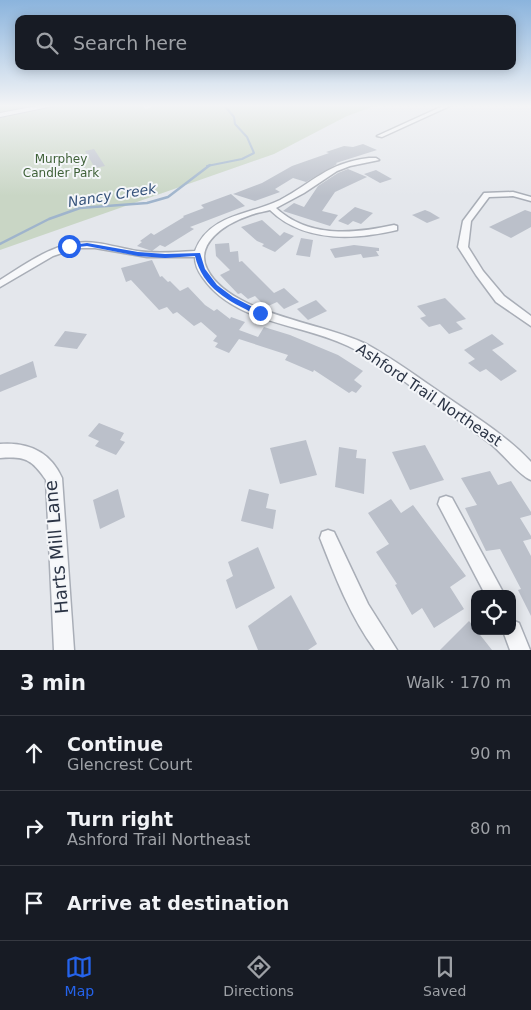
<!DOCTYPE html>
<html lang="en">
<head>
<meta charset="utf-8">
<style>
  :root { --surface:#171b24; --page:#242831; --text:#f1f3f6; --muted:#9ea1a6; --line:#363941; --accent:#2563eb }
  body { margin:0; font-family:"DejaVu Sans",sans-serif; background:var(--page); color:var(--text) }
  .controls { position:absolute; right:15px; bottom:15px; display:grid; overflow:hidden; border-radius:10px; box-shadow:0 2px 12px #0003 }
  .controls button { width:45px; height:45px; display:grid; place-items:center; padding:0; border:0; border-bottom:1px solid var(--line); background:var(--surface); color:var(--text); font:25px sans-serif }
  .stop { position:absolute; width:15px; height:15px; margin:-11px; border:4px solid #2563eb; border-radius:50%; background:#fff }
  .stop.end { background:#2563eb; border-color:#fff; box-shadow:0 1px 5px #0008 }
  .list { margin:0; padding:0; list-style:none }
  h2 { display:flex; justify-content:space-between; align-items:center; height:65px; margin:0; padding:0 20px; font-size:21px }
  h2 small { font-size:16px; font-weight:400; color:var(--muted) }
  .list li { display:grid; grid-template-columns:32px 1fr auto; gap:15px; align-items:center; box-sizing:border-box; height:75px; padding:0 20px; border-top:1px solid var(--line) }
  .list b { display:block; font-size:19px; white-space:nowrap }
  .list p { margin:0; font-size:16px; white-space:nowrap; color:var(--muted) }
  .list em { font-size:16px; font-style:normal; color:var(--muted) }
  .icon { flex:none; width:28px; height:28px; fill:none; stroke:currentColor; stroke-width:2; stroke-linecap:round; stroke-linejoin:round }
  .map { position:relative; flex:none; width:531px; height:650px; overflow:hidden }
  .search { position:absolute; background:var(--surface); box-shadow:0 2px 12px #0003; left:15px; right:15px; top:15px; height:55px; display:flex; align-items:center; gap:12px; box-sizing:border-box; padding:0 18px; border-radius:10px; color:var(--muted); font-size:19px }
  .sheet { height:290px; background:var(--surface) }
  nav { display:flex; justify-content:space-around; align-items:center; box-sizing:border-box; height:70px; border-top:1px solid var(--line); background:var(--surface); font-size:14px; color:var(--muted) }
  nav a { display:grid; justify-items:center; gap:2px }
  nav .on { color:var(--accent) }
  .map>svg:first-child { display:block }
</style>
</head>
<body>
<div class="map">
<svg width="531" height="650" viewBox="0 0 531 650">
  <rect width="100%" height="100%" fill="#e4e7ec"/>
  <path fill="#c9d6c5" d="M0,105h141l5,4 11,-4h221l-31,11 -73,38 -274,96z"/>
  <g fill="none" stroke-linecap="round" stroke-linejoin="round">
    <path stroke="#9fb4cc" stroke-width="2" d="M207,166l35,-7 12,-6 -7,-16 -12,-13 -1,-7 -10,-12"/>
    <path stroke="#9fb4cc" stroke-width="2.5" d="M0,244l49,-25 31,-11 67,-5 21,-6 42,-32"/>
  </g>
  <g fill="#bbc0ca">
    <path d="M363,144l14,6 -41,13 1,1 -31,18 -13,-4 -18,11 5,3 -25,9 -22,-7 29,-11 30,-17 37,-13 -3,-1 18,-6 9,1z"/>
    <path d="M94,149l11,17 -10,2 -10,-17z"/>
    <path d="M348,169l19,8 -32,15 -13,19 16,4 -8,11 -47,-15 11,-8 10,4 14,-21 20,-13z"/>
    <path d="M376,170l16,9 -12,4 -16,-9z"/>
    <path d="M231,194l14,12 -55,21 4,2 -29,18 -5,-2 -8,6 -15,-5 5,-4 -2,-1 11,-8 3,2 30,-18 -1,-1 21,-8 -3,-3z"/>
    <path d="M355,207l18,6 -12,11 -8,-3 -5,4 -10,-4z"/>
    <path d="M425,210l5,2 10,6 -13,5 -15,-8z"/>
    <path d="M525,210l6,2v15l-20,11 -22,-11z"/>
    <path d="M262,220l18,16 4,-4 10,4 -19,16 -13,-6 2,-2 -7,-3 -16,-14z"/>
    <path d="M301,238l12,2 -3,17 -14,-2z"/>
    <path d="M229,243l1,9 8,-1 1,11 3,-1 32,32 10,-5 15,14 -15,7 -7,-7 -11,5 -11,-11 -7,3 -7,-6 -3,1 -18,-19 10,-5 -14,-14 -1,-12z"/>
    <path d="M354,245l25,3v3h-3l3,5 -16,2 -2,-4 -26,4 -5,-9z"/>
    <path d="M152,260l8,17 2,-1 6,6 2,-1 10,10 8,-4 17,18 9,6 3,-2 13,10 1,-2 14,5 -6,8 19,7 6,-10 26,8 48,20 25,16 -9,9 8,6 -6,7 -4,-2 -3,2 -35,-23 -1,2 -28,-12 3,-5 -49,-16 -10,14 -14,-6 3,-4 -5,-2 4,-5 -16,-14 -7,4 -17,-14 -4,2 -6,-7 -8,3 -28,-30 -5,2 -5,-14z"/>
    <path d="M445,298l21,21 -10,3 7,7 -14,5 -9,-10 -11,3 -9,-9 6,-2 -9,-10z"/>
    <path d="M316,300l11,11 -19,9 -11,-11z"/>
    <path d="M65,331l22,3 -10,15 -23,-3z"/>
    <path d="M492,334l12,10 -12,6 25,21 -16,10 -15,-12 -6,3 -12,-9 7,-4 -11,-9z"/>
    <path d="M33,361l4,16 -37,15v-17z"/>
    <path d="M99,423l25,10 -4,7 5,2 -9,13 -21,-9 4,-5 -11,-5z"/>
    <path d="M306,440l11,35 -37,9 -10,-36z"/>
    <path d="M425,445l19,35 -34,10 -18,-38z"/>
    <path d="M339,447l18,3 -1,8 10,1 -2,35 -29,-7z"/>
    <path d="M490,471l8,14 13,-4 20,31v3l-11,3 11,18v3l-8,2 8,15v60l-13,-26 3,-1 -21,-40 -14,2 -21,-43 12,-3 -16,-27z"/>
    <path d="M118,489l7,28 -25,12 -7,-29z"/>
    <path d="M249,489l20,5 -3,14 10,2 -3,19 -32,-8z"/>
    <path d="M391,499l10,14 12,-8 53,71 -16,11 14,22 -30,19 -12,-20 -10,7 -17,-30 2,-1 -21,-32 13,-8 -21,-31z"/>
    <path d="M258,547l17,41 -39,21 -10,-29 7,-4 -5,-14z"/>
    <path d="M291,595l26,49 -9,6h-50l-10,-24z"/>
    <path d="M469,621l6,7v3h2l15,19h-52z"/>
  </g>
  <g fill="none" stroke-linecap="round" stroke-linejoin="round">
    <defs>
      <g id="minor">
        <path d="M445,105h7l-70,32 -5,-1z"/>
        <path d="M369,158h7l3,2 -29,6 -13,5 -33,22 -28,15c33,30 77,26 118,17l3,1v4c-43,10 -93,13 -127,-20 -8,2 -15,3 -22,6 -21,7 -54,27 -41,53 23,46 117,53 161,76 27,15 51,33 76,50 30,21 62,40 87,67v18c-11,-4 -28,-26 -39,-35 -22,-17 -45,-33 -68,-49 -24,-18 -48,-37 -76,-50 -47,-23 -113,-22 -145,-68 -5,-7 -8,-13 -8,-21h-48l-52,-9h-18l-24,8 -53,31v-7c24,-15 48,-33 76,-37 21,-3 41,5 61,8 19,3 39,1 58,0 14,-37 55,-36 85,-51 34,-18 47,-37 89,-42z"/>
        <path d="M513,192l18,5v4l-18,-5 -24,1 -18,24 -3,26 15,24 21,25 27,20v10l-35,-24 -20,-27 -18,-28 5,-26 21,-28z"/>
        <path d="M0,444c27,-2 50,7 62,34l12,172h-20l-8,-170c-14,-20 -20,-24 -46,-22z"/>
        <path d="M446,496l6,2 52,96h-19l-47,-90 2,-6z"/>
        <path d="M328,530l6,2 34,72 29,46h-22c-25,-34 -40,-74 -55,-112l2,-6z"/>
        <path d="M512,620l7,3 11,27h-20l-7,-19h9z"/>
      </g>
      <path id="tertiary" d="M42,105h16l-58,12v-4z"/>
    </defs>
    <use href="#minor" stroke="#a9aeb7" stroke-width="3"/>
    <use href="#tertiary" stroke="#a9aeb7" stroke-width="2"/>
    <use href="#minor" fill="#f7f8fa" fill-rule="evenodd"/>
    <use href="#tertiary" fill="#f7f8fa" fill-rule="evenodd"/>
  </g>
  <linearGradient id="sky" x2="0" y2="1"><stop stop-color="#8bb4dd"/><stop offset="0.54" stop-color="#f3f4f6"/><stop offset="1" stop-color="#f3f4f6" stop-opacity="0"/></linearGradient>
  <rect width="531" height="196" fill="url(#sky)"/>
  <path fill="#2563eb" d="M87,243l51,9 27,2 35,-1 5,16 12,16 16,12 31,16 -4,2h-3c-28,-14 -54,-26 -62,-59l-30,2 -27,-2 -51,-10 -18,2 -3,-2z"/>
  <g text-anchor="middle" dominant-baseline="central" stroke-width="4" stroke-linejoin="round" paint-order="stroke">
    <g font-size="12" fill="#3f6138" stroke="#f4f6f9">
      <text x="61" y="159">Murphey<tspan x="61" dy="14">Candler Park</tspan></text>
    </g>
    <g font-size="14" font-style="italic" fill="#34527a" stroke="#f4f6f9">
      <text transform="translate(112 195) rotate(-9)">Nancy Creek</text>
    </g>
    <g font-size="15" fill="#2b3445" stroke="#f4f6f9">
      <text transform="translate(429 395) rotate(34)">Ashford Trail Northeast</text>
    </g>
    <g font-size="18" fill="#2b3445" stroke="#f4f6f9">
      <text transform="translate(56 547) rotate(-95)">Harts Mill Lane</text>
    </g>
  </g>
</svg>
<div class="controls">
<button><svg class="icon" aria-label="locate" viewBox="0 0 24 24"><circle cx="12" cy="12" r="6"/><path d="M12 2v4M12 18v4M2 12h4M18 12h4"/></svg></button>
</div>
<div class="stop" style="left:69px;top:246px"></div>
<div class="stop end" style="left:260px;top:313px"></div>
<div class="search"><svg class="icon" aria-label="search" viewBox="0 0 24 24"><circle cx="10" cy="10" r="6"/><path d="M15 15l6 6"/></svg>Search here</div>
</div>
<section class="sheet">
<h2>3 min<small>Walk · 170 m</small></h2>
<ul class="list">
<li><svg class="icon" aria-label="ahead" viewBox="0 0 24 24"><path d="M12 20V5M6 11l6-6 6 6"/></svg><div><b>Continue</b><p>Glencrest Court</p></div><em>90 m</em></li>
<li><svg class="icon" aria-label="right" viewBox="0 0 24 24"><path d="M7 20v-9h11M14 6l5 5-5 5"/></svg><div><b>Turn right</b><p>Ashford Trail Northeast</p></div><em>80 m</em></li>
<li><svg class="icon" aria-label="arrive" viewBox="0 0 24 24"><path d="M6 21V4h12l-3 4 3 4H6"/></svg><div><b>Arrive at destination</b></div></li>
</ul>
</section>
<nav>
<a class="on"><svg class="icon" aria-label="map" viewBox="0 0 24 24"><path d="M3 6l6-2 6 2 6-2v14l-6 2-6-2-6 2zM9 4v14M15 6v14"/></svg>Map</a>
<a><svg class="icon" aria-label="directions" viewBox="0 0 24 24"><path d="M12 3l9 9-9 9-9-9zM9 14v-3h6M13 9l2 2-2 2"/></svg>Directions</a>
<a><svg class="icon" aria-label="saved" viewBox="0 0 24 24"><path d="M7 4h10v16l-5-4-5 4z"/></svg>Saved</a>
</nav>
</body>
</html>
